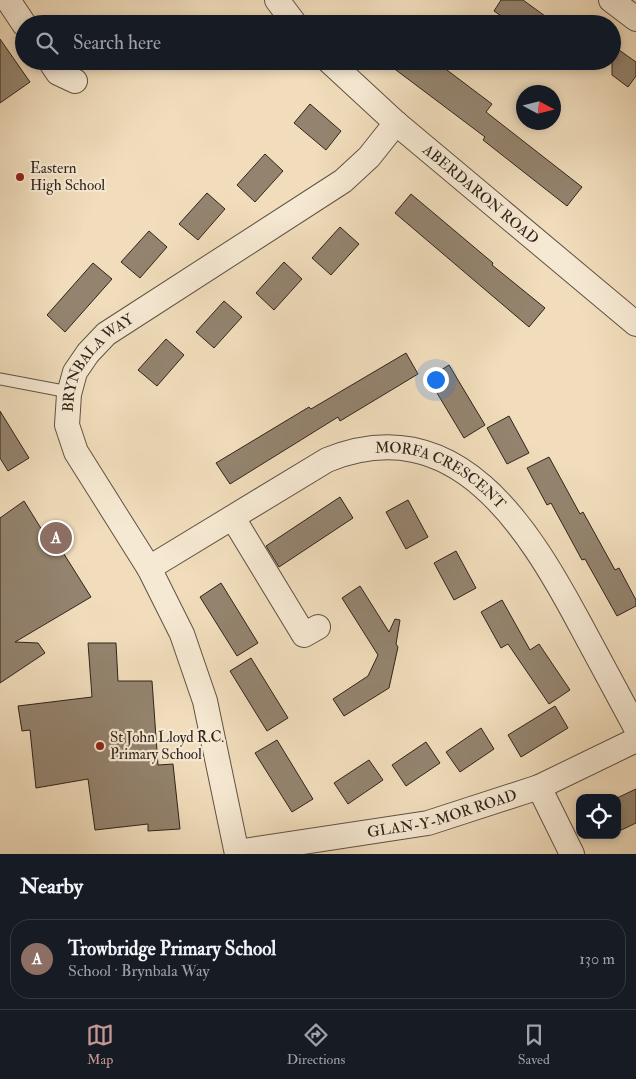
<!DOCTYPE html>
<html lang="en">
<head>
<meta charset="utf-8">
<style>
  :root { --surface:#171b24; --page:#242831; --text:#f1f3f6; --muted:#9ea1a6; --line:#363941; --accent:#c59692 }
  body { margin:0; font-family:"IM FELL Double Pica",serif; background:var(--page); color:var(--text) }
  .controls { position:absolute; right:15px; bottom:15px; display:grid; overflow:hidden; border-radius:10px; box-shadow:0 2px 8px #0003 }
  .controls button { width:45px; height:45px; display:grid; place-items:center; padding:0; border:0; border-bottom:1px solid var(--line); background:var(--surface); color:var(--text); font:25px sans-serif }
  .compass { position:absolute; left:516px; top:85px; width:45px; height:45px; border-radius:50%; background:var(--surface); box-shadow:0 2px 8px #0003; rotate:97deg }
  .you { position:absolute; left:435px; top:379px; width:18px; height:18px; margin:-12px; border:4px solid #fff; border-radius:50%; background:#1a73e8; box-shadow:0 0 0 8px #1a73e833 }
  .badge { display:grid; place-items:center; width:32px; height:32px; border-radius:50%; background:var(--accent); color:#fff; font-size:16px; font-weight:700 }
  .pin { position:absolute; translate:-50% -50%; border:2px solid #fff; box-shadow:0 1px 5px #0006 }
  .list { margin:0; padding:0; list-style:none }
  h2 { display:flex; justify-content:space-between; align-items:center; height:65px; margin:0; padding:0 20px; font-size:21px }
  h2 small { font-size:16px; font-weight:400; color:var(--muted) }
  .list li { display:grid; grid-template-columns:32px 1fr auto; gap:15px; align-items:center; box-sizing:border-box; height:80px; margin:0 10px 10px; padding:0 10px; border:1px solid var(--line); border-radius:20px }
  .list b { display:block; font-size:19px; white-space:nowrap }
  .list p { margin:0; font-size:16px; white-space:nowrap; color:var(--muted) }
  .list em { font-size:16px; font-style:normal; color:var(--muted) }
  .icon { flex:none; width:28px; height:28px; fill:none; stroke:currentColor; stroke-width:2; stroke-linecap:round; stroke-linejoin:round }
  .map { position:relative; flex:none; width:636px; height:854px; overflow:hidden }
  .search { position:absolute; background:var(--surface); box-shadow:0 2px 8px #0003; left:15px; right:15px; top:15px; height:55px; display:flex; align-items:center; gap:12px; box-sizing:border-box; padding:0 18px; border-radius:28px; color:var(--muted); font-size:19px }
  .sheet { height:155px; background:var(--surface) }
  nav { display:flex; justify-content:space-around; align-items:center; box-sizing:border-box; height:70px; border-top:1px solid var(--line); background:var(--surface); font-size:14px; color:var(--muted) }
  nav a { display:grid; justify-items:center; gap:2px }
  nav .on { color:var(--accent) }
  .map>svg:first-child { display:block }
</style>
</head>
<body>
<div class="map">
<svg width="636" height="854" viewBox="0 0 636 854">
  <rect width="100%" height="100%" fill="#f1ddbc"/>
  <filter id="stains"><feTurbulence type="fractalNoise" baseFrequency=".004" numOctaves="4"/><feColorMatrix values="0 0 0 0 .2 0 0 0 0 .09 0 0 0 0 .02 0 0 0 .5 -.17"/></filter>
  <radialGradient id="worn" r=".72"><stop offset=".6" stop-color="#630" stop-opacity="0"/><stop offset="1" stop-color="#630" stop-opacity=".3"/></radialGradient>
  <g fill="#94846f" stroke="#30241b">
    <path d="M501,0h22l33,24h-43l-19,-13z"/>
    <path d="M0,39l30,43 -30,21z"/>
    <path d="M612,45l24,17v14l-8,11 -16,-12z"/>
    <path d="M384,61h51l57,43 -6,8 96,75 -15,19 -84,-66 2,-3z"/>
    <path d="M310,104l31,27 -15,19 -32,-27z"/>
    <path d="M265,154l18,17 -28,31 -18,-17z"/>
    <path d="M207,193l18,16 -27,31 -19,-16z"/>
    <path d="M411,194l82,69 -1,2 53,43 -16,19 -134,-114z"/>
    <path d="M340,227l19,17 -28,31 -19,-17z"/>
    <path d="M149,231l18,16 -27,31 -19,-16z"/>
    <path d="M284,262l18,17 -28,31 -18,-17z"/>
    <path d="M93,263l19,16 -47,53 -18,-17z"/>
    <path d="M224,301l18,16 -28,31 -18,-16z"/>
    <path d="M166,339l18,16 -27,31 -19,-16z"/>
    <path d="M406,353l12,21 -78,47 -2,-4 -108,67 -14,-21 93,-56 2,2z"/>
    <path d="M449,365l36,60 -21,13 -36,-60z"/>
    <path d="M0,411l29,47 -21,13 -8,-13z"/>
    <path d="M509,416l20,37 -22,11 -20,-36z"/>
    <path d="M549,457l31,57 3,-2 32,58 4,-2 17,32v6l-19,10 -32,-57 -3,1 -31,-57 -4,2 -20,-37z"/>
    <path d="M340,497l13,21 -74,49 -13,-21z"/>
    <path d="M408,500l20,37 -22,12 -20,-37z"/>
    <path d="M24,501l23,37 5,-3 39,62 -76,45 23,1 7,10 -45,30v-165z"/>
    <path d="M456,551l20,37 -22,12 -20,-37z"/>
    <path d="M221,583l37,60 -21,13 -37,-59z"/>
    <path d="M360,586l29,46 6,-13 5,1 -4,24 2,3 -9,41 -45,28 -11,-17 35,-23 10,-21 -36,-57z"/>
    <path d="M502,600l28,50 9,-6 31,46 -21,14 -41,-60 -7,4 -20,-36z"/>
    <path d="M88,643h28l2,38h34l6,84 15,-1 7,65 -32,2v-7l-53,6 -7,-51 -52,9 -6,-58 -8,1 -4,-25 74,-9z"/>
    <path d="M251,658l37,60 -21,13 -37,-60z"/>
    <path d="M555,706l13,22 -47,29 -13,-22z"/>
    <path d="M481,728l13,21 -34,23 -14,-20z"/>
    <path d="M277,740l36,59 -21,13 -37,-59z"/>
    <path d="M426,742l14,21 -34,23 -14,-21z"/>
    <path d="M369,760l14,20 -35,24 -14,-21z"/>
    <path d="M636,789v34l-19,9v-34z"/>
  </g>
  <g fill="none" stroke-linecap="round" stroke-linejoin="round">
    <defs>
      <path id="lane" d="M0,379l69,13"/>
      <g id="street">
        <path d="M8,0l16,24"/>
        <path d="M277,0l18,24"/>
        <path d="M611,0l25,19"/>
        <path d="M50,61l8,12 17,8"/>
        <path id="s1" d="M329,61l67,62 240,201"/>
        <path d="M233,518l71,117 14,-8"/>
        <path id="s2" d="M149,568l178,-108c129,-52 201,67 253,164 19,35 37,69 56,104"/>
        <path d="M539,787l33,67"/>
        <path id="s3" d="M237,852l191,-29 111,-36 97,-47"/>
        <path id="s4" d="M237,854l-32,-153 -23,-67 -33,-66 -73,-116 -9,-27 2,-31 6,-22 13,-19 18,-19 237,-153 26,-24 27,-34"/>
      </g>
    </defs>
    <use href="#lane" stroke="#605243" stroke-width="13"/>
    <use href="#street" stroke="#605243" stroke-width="26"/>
    <use href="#lane" stroke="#f6e9d3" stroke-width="11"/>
    <use href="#street" stroke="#f6e9d3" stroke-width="24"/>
  </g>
  <g fill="#8f2418" stroke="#f6e9d3" stroke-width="2">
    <circle cx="20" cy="177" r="5"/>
    <circle cx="100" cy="746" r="5"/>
  </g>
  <g text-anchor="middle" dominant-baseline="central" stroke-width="4.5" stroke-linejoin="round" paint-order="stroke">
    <g font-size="15" fill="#30241b" stroke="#f6e9d3" text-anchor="start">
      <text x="30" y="168">Eastern<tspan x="30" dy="17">High School</tspan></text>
      <text x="110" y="737">St John Lloyd R.C.<tspan x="110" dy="17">Primary School</tspan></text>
    </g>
    <g font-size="15" fill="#30241b" stroke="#f6e9d3">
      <text stroke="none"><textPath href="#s1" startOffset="202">ABERDARON ROAD</textPath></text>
      <text stroke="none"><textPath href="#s4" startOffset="540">BRYNBALA WAY</textPath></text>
      <text stroke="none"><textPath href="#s2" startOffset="331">MORFA CRESCENT</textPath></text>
      <text stroke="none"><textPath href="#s3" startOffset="209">GLAN-Y-MOR ROAD</textPath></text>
    </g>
  </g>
  <rect width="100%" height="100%" filter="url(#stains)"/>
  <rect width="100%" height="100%" fill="url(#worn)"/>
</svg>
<div class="controls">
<button><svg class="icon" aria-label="locate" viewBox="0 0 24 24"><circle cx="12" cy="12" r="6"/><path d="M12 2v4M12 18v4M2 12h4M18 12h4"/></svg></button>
</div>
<svg class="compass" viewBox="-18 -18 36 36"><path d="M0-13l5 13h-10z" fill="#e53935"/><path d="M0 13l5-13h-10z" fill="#9ea1a6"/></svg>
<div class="you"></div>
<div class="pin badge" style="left:56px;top:538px;background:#8d6e63">A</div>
<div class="search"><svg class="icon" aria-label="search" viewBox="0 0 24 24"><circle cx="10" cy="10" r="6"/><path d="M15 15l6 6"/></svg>Search here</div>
</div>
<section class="sheet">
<h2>Nearby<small></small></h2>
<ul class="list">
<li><span class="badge" style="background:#8d6e63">A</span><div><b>Trowbridge Primary School</b><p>School · Brynbala Way</p></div><em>130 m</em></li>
</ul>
</section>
<nav>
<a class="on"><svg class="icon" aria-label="map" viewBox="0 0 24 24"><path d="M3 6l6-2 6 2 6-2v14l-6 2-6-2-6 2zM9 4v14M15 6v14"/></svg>Map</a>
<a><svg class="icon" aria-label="directions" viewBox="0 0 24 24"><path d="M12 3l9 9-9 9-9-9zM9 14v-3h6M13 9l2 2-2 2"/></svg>Directions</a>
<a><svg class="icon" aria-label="saved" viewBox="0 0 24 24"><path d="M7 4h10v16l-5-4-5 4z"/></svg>Saved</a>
</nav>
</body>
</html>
